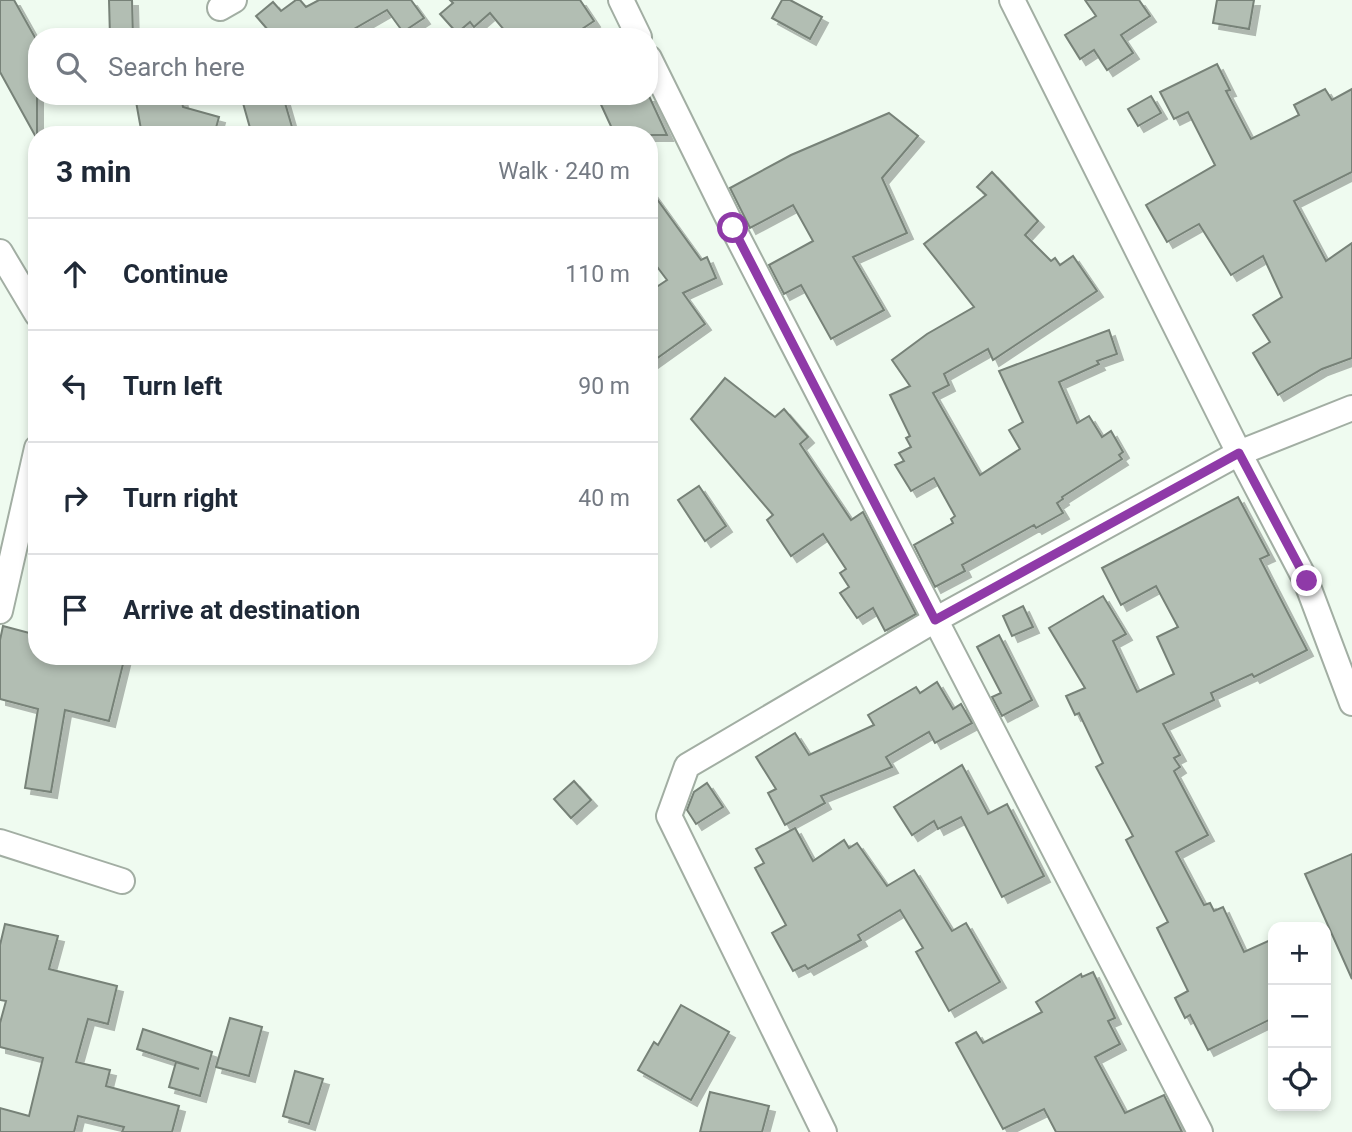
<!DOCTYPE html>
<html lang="en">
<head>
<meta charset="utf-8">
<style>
  :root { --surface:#fff; --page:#f6f6f7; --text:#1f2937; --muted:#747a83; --line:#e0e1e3 }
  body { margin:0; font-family:Roboto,sans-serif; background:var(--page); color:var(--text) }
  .controls { position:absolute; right:21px; bottom:21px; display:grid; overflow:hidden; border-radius:14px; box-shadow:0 4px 10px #0003 }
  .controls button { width:63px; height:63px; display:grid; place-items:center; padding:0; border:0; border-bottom:2px solid var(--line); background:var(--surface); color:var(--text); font:35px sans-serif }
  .stop { position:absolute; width:21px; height:21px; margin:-16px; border:5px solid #8f3aa8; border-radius:50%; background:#fff }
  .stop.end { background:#8f3aa8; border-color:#fff; box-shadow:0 2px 7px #0008 }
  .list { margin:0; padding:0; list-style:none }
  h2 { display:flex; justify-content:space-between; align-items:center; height:91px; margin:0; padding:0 28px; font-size:30px }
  h2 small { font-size:23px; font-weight:400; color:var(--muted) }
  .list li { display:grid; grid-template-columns:46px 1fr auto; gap:21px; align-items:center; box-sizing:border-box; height:112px; padding:0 28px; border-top:2px solid var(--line) }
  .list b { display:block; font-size:26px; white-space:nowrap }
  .list em { font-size:23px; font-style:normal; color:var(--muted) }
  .icon { flex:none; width:38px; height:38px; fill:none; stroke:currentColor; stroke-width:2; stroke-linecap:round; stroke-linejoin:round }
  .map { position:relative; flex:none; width:1352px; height:1132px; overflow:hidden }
  .search { position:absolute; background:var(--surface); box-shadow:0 4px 10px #0003; left:28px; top:28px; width:630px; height:77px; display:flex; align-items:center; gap:18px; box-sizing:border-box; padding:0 24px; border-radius:28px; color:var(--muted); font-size:26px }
  .panel { position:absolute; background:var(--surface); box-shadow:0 4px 10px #0003; left:28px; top:126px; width:630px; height:539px; border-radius:28px }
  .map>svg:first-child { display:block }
</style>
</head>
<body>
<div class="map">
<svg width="1352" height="1132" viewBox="0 0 1352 1132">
  <defs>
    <filter id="shadow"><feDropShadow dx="6" dy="6" stdDeviation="0" flood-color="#0004"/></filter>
  </defs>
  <rect width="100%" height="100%" fill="#effbf0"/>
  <g fill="#b2beb3" stroke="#778278" stroke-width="2" filter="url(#shadow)">
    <path d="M0,0h14l23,41v98l-37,-67z"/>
    <path d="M109,0h23l1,37h-23z"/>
    <path d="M296,0h4l6,7 13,-7h92l13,18 -21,14 -16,-22 -47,27h-66l-18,-21 17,-14 8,9z"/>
    <path d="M450,0h130l14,21 -24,16h-60l-20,-24 -16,14 -4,-5 -13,11 -17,-19 13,-11z"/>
    <path d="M782,0h8l32,17 -12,22 -38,-21z"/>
    <path d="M1085,0h54l11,16 -29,19 12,18 -26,17 -13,-20 -14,9 -15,-24 31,-19z"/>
    <path d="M1217,0h37l-5,29 -36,-6z"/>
    <path d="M1217,64l13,26 -4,1 25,48 48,-24 -5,-10 31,-16 7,11 20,-11v83l-58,29 32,60 26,-18v115l-30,11 -44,26 -25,-42 17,-11 -17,-27 29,-18 -19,-41 -32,19 -32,-51 -32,18 -21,-37 69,-40 -27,-53 -14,7 -14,-27z"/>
    <path d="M135,96h46l2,11 36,10 -5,18h-72z"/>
    <path d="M241,96h42l9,31 -40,8z"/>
    <path d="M597,96h52l18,39h-52z"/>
    <path d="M1151,96l10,17 -23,13 -10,-17z"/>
    <path d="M889,113l29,23 -36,42 25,55 -54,24 31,53 -53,29 -30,-54 -17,9 -15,-29 44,-24 -20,-36 -43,23 -20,-40 61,-33z"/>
    <path d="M992,172l46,49 -13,14 26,26 4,-3 5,7 13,-9 24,35 -104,69 -5,-11 -44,25 5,11 -16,8 47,82 40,-26 -11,-19 14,-8 -24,-51 110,-41 8,24 -20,7 2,3 -40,18 18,41 12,-7 13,21 9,-6 12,21 -4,3 3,4 -60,38 1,2 -6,4 6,10 -27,15 -2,-3 -72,40 3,6 -30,16 -21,-42 39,-22 -2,-4 4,-3 -21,-38 -23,13 -16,-26 9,-4 -5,-8 12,-6 -5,-9 4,-2 -20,-41 20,-9 -18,-26 35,-26 47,-27 -50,-63 62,-49 -9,-8z"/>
    <path d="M649,188l52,72 6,-3 9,21 -33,15 22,31 -56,40v-72l18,-12 -18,-24z"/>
    <path d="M725,378l50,39 9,-8 24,28 -8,7 51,76 12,-8 53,102 -31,17 -12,-23 -16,10 -17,-25 9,-6 -9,-14 6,-4 -23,-35 -32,22 -24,-36 6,-5 -82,-96z"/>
    <path d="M699,486l27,40 -21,15 -27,-41z"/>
    <path d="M1238,497l31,58 -9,4 47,91 -53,27 -2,-3 -41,19 3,7 -51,24 17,31 -6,3 6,9 -6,4 34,64 -32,17 28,53 6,-2 4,8 9,-4 21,45 29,-13v79l-65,32 -18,-35 -5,3 -10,-20 13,-7 -31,-63 11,-6 -42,-82 7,-4 -37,-69 7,-4 -24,-50 -4,2 -9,-19 19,-8 -36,-60 54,-32 23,38 -13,7 24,51 37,-18 -17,-37 21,-10 -22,-41 -35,19 -19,-37z"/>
    <path d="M1023,606l10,21 -21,9 -9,-20z"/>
    <path d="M3,626l34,9v21h88l-16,65 -44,-11 -14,82 -26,-4 13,-79 -38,-10v-59z"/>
    <path d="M999,635l33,65 -30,16 -10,-19 9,-4 -24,-46z"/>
    <path d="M937,682l16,27 8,-5 11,19 -37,20 -6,-11 -43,25 6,10 -71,29 4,7 -40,22 -17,-32 8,-4 -20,-32 39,-24 14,22 65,-30 -6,-10 48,-28 4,6z"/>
    <path d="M962,765l26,49 19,-10 37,72 -42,21 -41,-80 -23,12 -4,-8 -22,14 -18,-28z"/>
    <path d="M574,781l17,19 -20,18 -17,-19z"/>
    <path d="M707,783l16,24 -27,17 -9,-14 7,-18z"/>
    <path d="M795,828l18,33 31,-21 5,8 8,-5 30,43 27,-16 38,61 14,-8 34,59 -51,29 -33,-59 7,-4 -23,-38 -42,25 3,5 -53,29 -3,-4 -12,6 -21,-38 14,-8 -31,-57 9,-5 -8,-14z"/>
    <path d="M1352,854v125l-47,-105z"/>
    <path d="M5,924l53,12 -9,33 68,17 -9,38 -20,-5 -12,43 34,8 -4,16 73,20 -7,26h-50l2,-5 -46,-11 -4,16h-74v-24l29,8 14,-58 -43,-11v-24l6,-22 -6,-1v-55z"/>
    <path d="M1093,972l22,46 -7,3 12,23 -25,13 30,56 39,-18 18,37h-126l-12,-23 -41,20 -47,-86 20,-11 7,11 59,-31 -6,-10 45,-28 1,3z"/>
    <path d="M681,1005l48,27 -38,68 -53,-30 16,-28 4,3z"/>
    <path d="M230,1018l32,9 -13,49 -33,-9z"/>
    <path d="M143,1029l69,23 -12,44 -31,-9 7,-25 23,7 -62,-20z"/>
    <path d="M295,1071l28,8 -14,45 -26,-8z"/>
    <path d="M710,1092l59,14 -7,26h-62z"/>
  </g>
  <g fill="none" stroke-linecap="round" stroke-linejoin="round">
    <defs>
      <g id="street">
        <path d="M621,0l18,37"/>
        <path d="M1012,0l227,453 67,128 46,122"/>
        <path d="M220,8l14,-8"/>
        <path d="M649,58l84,170 467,904"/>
        <path d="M0,252l37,62"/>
        <path d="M0,611l37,-163"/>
        <path d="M0,842l122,39"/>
        <path d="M824,1132l-155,-316 18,-50 248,-146 304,-167 113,-45"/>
      </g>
    </defs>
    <use href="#street" stroke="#a2aea3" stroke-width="28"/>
    <use href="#street" stroke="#fff" stroke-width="24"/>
  </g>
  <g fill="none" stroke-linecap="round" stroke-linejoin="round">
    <path stroke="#8f3aa8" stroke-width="9" d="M733,228l202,392 304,-167 68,128"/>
  </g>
</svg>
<div class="controls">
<button>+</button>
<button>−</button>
<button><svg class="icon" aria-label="locate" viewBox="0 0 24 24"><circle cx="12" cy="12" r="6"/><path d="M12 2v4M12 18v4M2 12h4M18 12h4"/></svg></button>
</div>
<div class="stop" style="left:733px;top:228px"></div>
<div class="stop end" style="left:1307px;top:581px"></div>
<div class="search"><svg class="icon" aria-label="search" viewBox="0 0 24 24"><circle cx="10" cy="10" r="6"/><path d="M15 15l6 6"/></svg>Search here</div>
<section class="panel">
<h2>3 min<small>Walk · 240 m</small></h2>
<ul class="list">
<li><svg class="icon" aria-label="ahead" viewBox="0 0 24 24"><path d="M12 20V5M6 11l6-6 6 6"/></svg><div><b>Continue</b></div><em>110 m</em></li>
<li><svg class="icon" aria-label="left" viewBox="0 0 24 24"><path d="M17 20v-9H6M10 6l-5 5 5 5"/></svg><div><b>Turn left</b></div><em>90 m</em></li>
<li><svg class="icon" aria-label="right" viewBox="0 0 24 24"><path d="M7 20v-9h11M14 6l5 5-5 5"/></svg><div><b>Turn right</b></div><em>40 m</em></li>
<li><svg class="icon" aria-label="arrive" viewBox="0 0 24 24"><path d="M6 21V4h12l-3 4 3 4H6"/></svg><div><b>Arrive at destination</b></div></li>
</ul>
</section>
</div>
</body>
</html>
